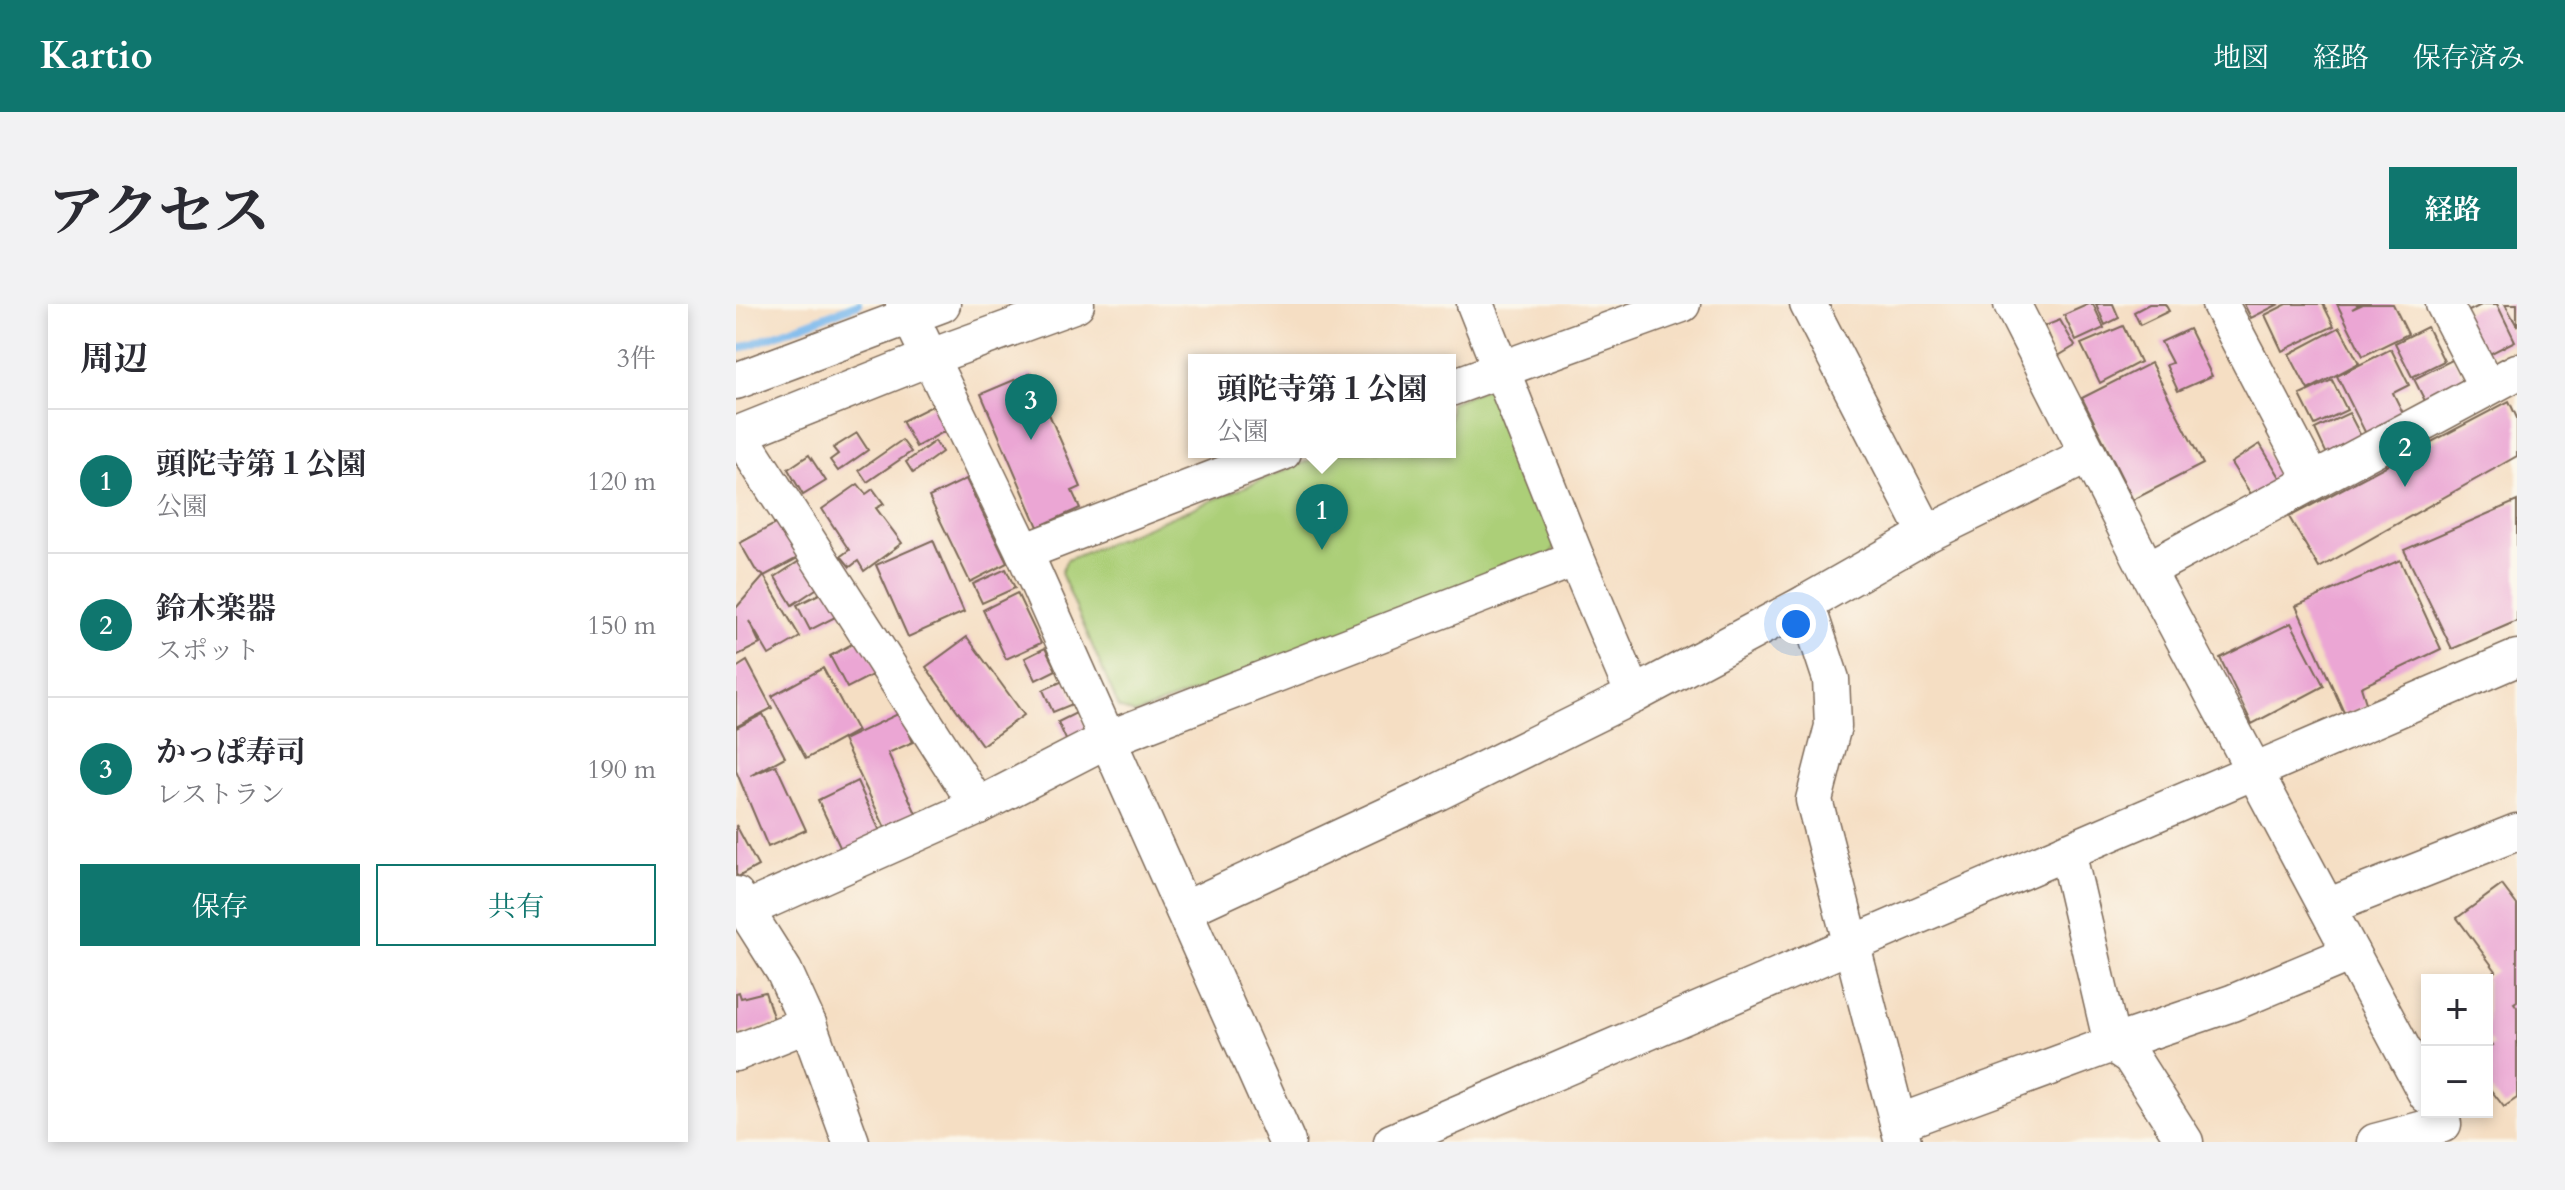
<!DOCTYPE html>
<html lang="ja">
<head>
<meta charset="utf-8">
<style>
  :root { --surface:#fff; --page:#f2f2f3; --text:#2b2b33; --muted:#7c7c81; --line:#e1e1e2; --accent:#0f766e }
  body { margin:0; font-family:Cardo,"Noto Serif JP",serif; background:var(--page); color:var(--text) }
  .controls { position:absolute; right:24px; bottom:24px; display:grid; overflow:hidden; border-radius:0px; box-shadow:0 4px 12px #0003 }
  .controls button { width:72px; height:72px; display:grid; place-items:center; padding:0; border:0; border-bottom:2px solid var(--line); background:var(--surface); color:var(--text); font:40px sans-serif }
  .you { position:absolute; left:1060px; top:320px; width:28px; height:28px; margin:-20px; border:6px solid #fff; border-radius:50%; background:#1a73e8; box-shadow:0 0 0 12px #1a73e833 }
  .badge { display:grid; place-items:center; width:52px; height:52px; border-radius:50%; background:var(--accent); color:#fff; font-size:26px; font-weight:700 }
  .pin { position:absolute; translate:-50% -66px; filter:drop-shadow(0 2px 4px #0008) }
  .pin::after { content:''; position:absolute; top:42px; width:28px; height:24px; background:inherit; clip-path:polygon(0 0,100% 0,50% 100%) }
  .popup { position:absolute; left:452px; top:50px; width:268px; height:104px; box-sizing:border-box; display:grid; place-content:center; border-radius:0px; background:var(--surface); filter:drop-shadow(0 2px 6px #0005); font-size:26px; white-space:nowrap; color:var(--muted) }
  .popup b { font-size:30px; color:var(--text) }
  .popup::after { content:''; position:absolute; left:50%; top:100%; margin-left:-16px; border:16px solid transparent; border-top-color:var(--surface) }
  .list { margin:0; padding:0; list-style:none }
  h2 { display:flex; justify-content:space-between; align-items:center; height:104px; margin:0; padding:0 32px; font-size:34px }
  h2 small { font-size:26px; font-weight:400; color:var(--muted) }
  .list li { display:grid; grid-template-columns:52px 1fr auto; gap:24px; align-items:center; box-sizing:border-box; height:144px; padding:0 32px; border-top:2px solid var(--line) }
  .list b { display:block; font-size:30px; white-space:nowrap }
  .list p { margin:0; font-size:26px; white-space:nowrap; color:var(--muted) }
  .list em { font-size:26px; font-style:normal; color:var(--muted) }
  .actions { display:flex; gap:16px; padding:24px 32px }
  .actions a { flex:1; padding:18px 0; border:2px solid var(--accent); border-radius:0px; text-align:center; font-size:28px; color:var(--accent) }
  .actions .main { background:var(--accent); color:#fff }
  .map { position:relative; flex:none; width:1781px; height:838px; overflow:hidden; border-radius:0px }
  header { display:flex; align-items:center; gap:48px; box-sizing:border-box; height:112px; padding:0 40px; background:var(--accent); color:#fff }
  header strong { font-size:38px }
  nav { display:flex; gap:44px; margin-inline-start:auto; font-size:28px }
  .intro { display:flex; align-items:center; justify-content:space-between; box-sizing:border-box; height:192px; padding:0 48px }
  h1 { margin:0; font-size:56px }
  .button { padding:20px 36px; border-radius:0px; background:var(--accent); color:#fff; font-size:28px; font-weight:700 }
  main { display:flex; gap:48px; padding:0 48px }
  aside { flex:1; background:var(--surface); border-radius:0px; box-shadow:0 4px 12px #0003 }
  .map>svg:first-child { display:block }
</style>
</head>
<body>
<header>
<strong>Kartio</strong>
<nav><a>地図</a><a>経路</a><a>保存済み</a></nav>
</header>
<div class="intro"><h1>アクセス</h1><a class="button">経路</a></div>
<main>
<aside>
<h2>周辺<small>3件</small></h2>
<ul class="list">
<li><span class="badge">1</span><div><b>頭陀寺第１公園</b><p>公園</p></div><em>120 m</em></li>
<li><span class="badge">2</span><div><b>鈴木楽器</b><p>スポット</p></div><em>150 m</em></li>
<li><span class="badge">3</span><div><b>かっぱ寿司</b><p>レストラン</p></div><em>190 m</em></li>
</ul>
<div class="actions"><a class="main">保存</a><a>共有</a></div>
</aside>
<div class="map">
<svg width="1781" height="838" viewBox="0 0 1781 838">
  <rect width="100%" height="100%" fill="#fbf7ec"/>
  <filter id="ink" filterUnits="userSpaceOnUse"><feTurbulence type="fractalNoise" baseFrequency=".0125" numOctaves="2"/><feDisplacementMap in="SourceGraphic" scale="16" xChannelSelector="R" yChannelSelector="G"/><feConvolveMatrix kernelMatrix="1 2 1 2 8 2 1 2 1" color-interpolation-filters="sRGB"/></filter>
  <filter id="wash" filterUnits="userSpaceOnUse"><feTurbulence type="fractalNoise" baseFrequency=".006" numOctaves="4" result="noise"/><feDisplacementMap in="SourceGraphic" scale="32" xChannelSelector="R" yChannelSelector="G"/><feGaussianBlur stdDeviation="1.8" result="paint"/><feColorMatrix in="noise" values="0 0 0 0 0 0 0 0 0 0 0 0 0 0 0 0 0 1.4 0 .05"/><feComposite in="paint" operator="in"/></filter>
  <g filter="url(#wash)">
    <rect width="100%" height="100%" fill="#f5dec3"/>
    <path fill="#accf78" stroke="#747c4b" stroke-width="2" d="M750,84l12,5 58,151 -6,13 -415,157 -16,-6 -58,-135 6,-13 263,-108h120v-49z"/>
    <g fill="none" stroke-linecap="round" stroke-linejoin="round">
      <path stroke="#79b8ed" stroke-width="8" d="M0,46l122,-46"/>
    </g>
    <g id="blocks">
      <g fill="#eba6d4">
        <path d="M1353,0h4l11,24 -28,13 -12,-26z"/>
        <path d="M1360,0h17l6,14 -14,7z"/>
        <path d="M1413,0h16l4,7 -29,14 -6,-13z"/>
        <path d="M1508,0h35l-28,14z"/>
        <path d="M1551,0h36l11,22 -52,25 -17,-36z"/>
        <path d="M1601,0h23l-8,5 11,-5h30l15,30 -45,22z"/>
        <path d="M1747,0h14l18,37 -35,18 -21,-43z"/>
        <path d="M1769,0h12v22z"/>
        <path d="M1324,16l15,26 -17,10 -13,-30z"/>
        <path d="M1387,22l17,36 -40,21 -19,-39z"/>
        <path d="M1604,23l19,36 -51,27 -19,-36z"/>
        <path d="M1691,23l17,34 -32,16 -17,-34z"/>
        <path d="M1453,25l23,47 -34,15 -12,-26 6,-2 -11,-21z"/>
        <path d="M1655,45l18,36 -16,8 14,28 -38,19 -32,-64z"/>
        <path d="M1718,55l14,27 -40,21 -14,-28z"/>
        <path d="M1415,59l52,101 -70,36 -51,-102z"/>
        <path d="M295,69l50,114 -9,4 8,17 -42,19 -57,-133z"/>
        <path d="M1596,76l15,30 -32,15 -15,-30z"/>
        <path d="M1773,97l8,17v38l-198,112 -30,-51z"/>
        <path d="M200,100l13,25 -33,18 -14,-26z"/>
        <path d="M1613,109l16,31 -35,17 -15,-32z"/>
        <path d="M121,129l11,17 -30,21 -8,-11 8,-6 -5,-6z"/>
        <path d="M166,136l9,12 -44,30 -8,-12z"/>
        <path d="M199,137l7,11 -29,21 -7,-11z"/>
        <path d="M1524,140l21,35 -28,18 -22,-34z"/>
        <path d="M73,151l17,26 -23,14 -15,-26z"/>
        <path d="M230,175l41,84 -37,19 -41,-85z"/>
        <path d="M122,180l8,10 7,-5 11,15 -8,4 26,35 -38,28 -6,-10 -8,6 -9,-11 8,-6 -27,-41z"/>
        <path d="M1781,197v120l-65,28 -48,-99z"/>
        <path d="M52,213l19,36 -43,23 -9,-7 -15,-26z"/>
        <path d="M197,236l31,72 -56,25 -32,-72z"/>
        <path d="M71,252l18,27 -33,22 -17,-28z"/>
        <path d="M1664,256l41,89 -80,38 6,19 -22,9 -49,-109z"/>
        <path d="M270,265l9,19 -33,15 -9,-19z"/>
        <path d="M28,272l36,61 -31,18 -20,-34 11,23 -24,12v-48z"/>
        <path d="M97,283l12,25 -35,18 -13,-25z"/>
        <path d="M281,289l24,50 -35,16 -23,-49z"/>
        <path d="M1555,319l33,63 -72,38 -32,-66z"/>
        <path d="M231,333l57,78 -42,30 -56,-78z"/>
        <path d="M125,335l17,33 -31,16 -17,-32z"/>
        <path d="M309,344l11,22 -20,10 -11,-22z"/>
        <path d="M11,357l25,47 -36,19v-59z"/>
        <path d="M87,364l34,63 -51,28 -34,-63z"/>
        <path d="M329,376l10,23 -22,9 -10,-22z"/>
        <path d="M342,408l10,20 -21,10 -9,-20z"/>
        <path d="M164,409l13,29 -25,11 32,69 -31,14 -46,-96z"/>
        <path d="M27,410l22,43 -35,19 26,-11 30,65 -38,17 -32,-76v-43z"/>
        <path d="M121,477l28,61 -39,18 -28,-60z"/>
        <path d="M0,521l22,41 -20,11 -2,-3z"/>
        <path d="M1766,581l15,20v96l-3,2 3,4v91l-13,9 -17,-22v-36l6,-4 -6,-8v-57h-3l12,-9 -39,-53z"/>
        <path d="M3,688l2,6 24,-6 10,31 -39,12v-42z"/>
      </g>
    </g>
  </g>
  <g filter="url(#ink)">
    <use href="#blocks" fill-opacity="0" stroke="#7c6958" stroke-width="2"/>
    <g fill="none" stroke-linecap="round" stroke-linejoin="round">
      <defs>
        <g id="minor">
          <path d="M168,0l120,248 263,590"/>
          <path d="M1072,0l119,230"/>
          <path d="M1276,0l135,266 280,525"/>
          <path d="M1484,0l93,177"/>
          <path d="M1708,0l43,83"/>
          <path d="M0,77l206,-77"/>
          <path d="M714,84l232,-84"/>
          <path d="M3,130l239,372"/>
          <path d="M0,131l195,-78 145,-53"/>
          <path d="M288,248l259,-100"/>
          <path d="M840,254l58,137"/>
          <path d="M1411,266l370,-198"/>
          <path d="M1070,299l25,76 2,47 -19,74 89,342"/>
          <path d="M1331,547l45,193 19,13 54,85"/>
          <path d="M0,591l48,76 24,53 43,118"/>
          <path d="M1591,603l190,-75"/>
          <path d="M9,606l233,-104 130,-67 468,-181 -101,-254"/>
          <path d="M448,606l254,-118 196,-97 172,-92 121,-69 161,-79"/>
          <path d="M0,749l72,-29"/>
          <path d="M1162,819l214,-79 120,-41 119,-50"/>
          <path d="M656,838l1125,-484"/>
          <path d="M1639,838l68,-18"/>
        </g>
      </defs>
      <use href="#minor" stroke="#7c6958" stroke-width="39"/>
      <use href="#minor" stroke="#fff" stroke-width="36"/>
    </g>
  </g>
</svg>
<div class="controls">
<button>+</button>
<button>−</button>
</div>
<div class="you"></div>
<div class="pin badge" style="left:586px;top:246px">1</div>
<div class="popup"><b>頭陀寺第１公園</b>公園</div>
<div class="pin badge" style="left:1669px;top:183px">2</div>
<div class="pin badge" style="left:295px;top:136px">3</div>
</div>
</main>
</body>
</html>
